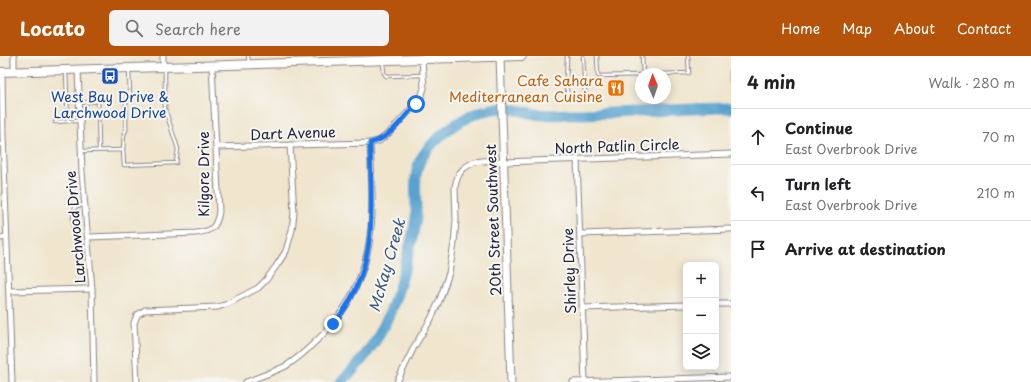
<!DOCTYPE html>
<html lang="en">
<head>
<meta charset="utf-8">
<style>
  :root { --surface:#fff; --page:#f2f2f2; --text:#202124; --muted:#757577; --line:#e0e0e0; --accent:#b45309 }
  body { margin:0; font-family:"Playpen Sans",sans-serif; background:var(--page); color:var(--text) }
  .controls { position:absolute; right:12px; bottom:12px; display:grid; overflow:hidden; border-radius:6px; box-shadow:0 2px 10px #0003 }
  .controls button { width:36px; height:36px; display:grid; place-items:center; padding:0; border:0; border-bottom:1px solid var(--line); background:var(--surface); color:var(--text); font:20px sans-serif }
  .compass { position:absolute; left:635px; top:12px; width:36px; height:36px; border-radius:50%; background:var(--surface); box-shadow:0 2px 10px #0003; rotate:358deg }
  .stop { position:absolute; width:12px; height:12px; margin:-9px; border:3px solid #1a73e8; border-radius:50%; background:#fff }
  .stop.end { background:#1a73e8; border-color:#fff; box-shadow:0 1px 4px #0008 }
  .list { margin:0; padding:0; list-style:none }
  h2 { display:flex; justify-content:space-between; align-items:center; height:52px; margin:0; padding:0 16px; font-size:17px }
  h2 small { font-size:13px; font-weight:400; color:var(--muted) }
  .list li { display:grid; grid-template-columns:26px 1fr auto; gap:12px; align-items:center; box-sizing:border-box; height:56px; padding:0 16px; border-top:1px solid var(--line) }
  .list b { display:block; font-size:15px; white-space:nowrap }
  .list p { margin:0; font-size:13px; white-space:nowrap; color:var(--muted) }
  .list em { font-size:13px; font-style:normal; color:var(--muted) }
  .icon { flex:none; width:22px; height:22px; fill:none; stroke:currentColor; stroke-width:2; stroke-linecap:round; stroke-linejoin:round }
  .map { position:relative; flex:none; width:731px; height:326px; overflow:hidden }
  header { display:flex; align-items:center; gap:24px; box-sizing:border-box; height:56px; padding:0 20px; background:var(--accent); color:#fff }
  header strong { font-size:19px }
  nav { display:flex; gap:22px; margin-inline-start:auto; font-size:14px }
  .search { width:280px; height:36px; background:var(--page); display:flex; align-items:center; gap:10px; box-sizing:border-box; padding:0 14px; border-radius:6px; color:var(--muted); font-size:15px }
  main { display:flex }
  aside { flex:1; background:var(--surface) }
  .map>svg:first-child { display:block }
</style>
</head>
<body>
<header>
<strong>Locato</strong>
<div class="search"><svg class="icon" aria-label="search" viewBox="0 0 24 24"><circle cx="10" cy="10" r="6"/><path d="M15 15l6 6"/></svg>Search here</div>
<nav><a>Home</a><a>Map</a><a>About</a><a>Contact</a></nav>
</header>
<main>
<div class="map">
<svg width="731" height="326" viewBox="0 0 731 326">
  <rect width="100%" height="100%" fill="#f6f6f2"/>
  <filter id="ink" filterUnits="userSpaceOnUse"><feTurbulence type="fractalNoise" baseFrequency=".025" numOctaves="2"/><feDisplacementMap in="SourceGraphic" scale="8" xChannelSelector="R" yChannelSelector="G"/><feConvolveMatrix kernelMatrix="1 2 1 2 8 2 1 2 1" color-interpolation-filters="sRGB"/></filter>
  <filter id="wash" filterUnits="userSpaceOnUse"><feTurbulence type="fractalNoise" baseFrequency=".012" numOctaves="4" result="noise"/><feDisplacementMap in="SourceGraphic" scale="16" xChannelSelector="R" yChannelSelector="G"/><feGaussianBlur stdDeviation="0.9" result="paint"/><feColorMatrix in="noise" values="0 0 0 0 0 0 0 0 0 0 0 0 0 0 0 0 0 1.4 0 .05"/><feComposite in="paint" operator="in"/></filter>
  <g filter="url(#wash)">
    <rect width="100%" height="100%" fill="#f0e5cd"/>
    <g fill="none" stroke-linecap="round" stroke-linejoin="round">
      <path stroke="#58a2cf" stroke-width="11" d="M341,326c38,-35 54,-74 66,-123 3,-13 7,-27 9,-41 1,-18 -4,-43 5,-59 14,-24 45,-46 72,-50 15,-2 28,2 42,5 12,2 27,0 39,0 53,0 105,-6 157,-6"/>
    </g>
  </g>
  <g filter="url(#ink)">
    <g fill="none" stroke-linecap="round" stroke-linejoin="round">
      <defs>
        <g id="lane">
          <path d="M248,0l1,8"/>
          <path d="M567,0l-1,30 3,13 15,-1 1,-5 -2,-37"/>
          <path d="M597,0l1,20 43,-1"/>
          <path d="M642,0l1,18"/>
          <path d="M383,7l1,10 2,3 36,-1"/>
          <path d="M731,13v13"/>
          <path d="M66,16l2,49h12"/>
          <path d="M659,18l30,-1 -1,-17"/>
          <path d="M80,47l18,-2 1,49"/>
          <path d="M55,66l13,-1"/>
          <path d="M123,94l1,-16 2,-4v-29l4,-4 -1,-27"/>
          <path d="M81,95l42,-1 1,15 52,-2 2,-14 -13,-40v-41"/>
          <path d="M84,149l-8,1c-5,6 -3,35 2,40l10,2"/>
        </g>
        <g id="street">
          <path d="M14,0v15"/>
          <path d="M163,0v11"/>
          <path d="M78,13l4,103 10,117 2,93"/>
          <path d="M2,16l1,63 9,247"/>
          <path d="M217,91l153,-4 9,-2 10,-8 32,-35 3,-10 -2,-29"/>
          <path d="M577,103l8,223"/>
          <path d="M580,178l151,-5"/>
          <path d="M88,181l108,-4c16,-2 20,-5 23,-21l-7,-147"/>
          <path d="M0,182l6,-1"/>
          <path d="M9,235l83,-2"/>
          <path d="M716,248h15"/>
          <path d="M582,252l104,-3"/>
          <path d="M137,326l-3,-59 3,-8 8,-5 73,-3 9,-3 31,-16 8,-8 11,-15 9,-14 6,-21 2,-17 -4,-68"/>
          <path d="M246,326c13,-5 27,-10 40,-16 9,-6 18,-13 26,-21 35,-31 55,-70 59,-117 3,-28 0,-57 -1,-85"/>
          <path d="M397,326l17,-35 17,-28 9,-20 9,-26 5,-29 2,-24 -1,-31 1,-7 3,-8 5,-6 10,-6 17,-2 12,2 228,-8"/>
          <path d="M573,326l158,-5"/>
        </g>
        <path id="secondary" d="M500,0l11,326"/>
        <path id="primary" d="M0,16l522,-16"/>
      </defs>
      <use href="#lane" stroke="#898484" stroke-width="4.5"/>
      <use href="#street" stroke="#898484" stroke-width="7"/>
      <use href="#secondary" stroke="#898484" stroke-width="9"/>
      <use href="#primary" stroke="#898484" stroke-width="10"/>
      <use href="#lane" stroke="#fff" stroke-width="2.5"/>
      <use href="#street" stroke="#fff" stroke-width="5"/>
      <use href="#secondary" stroke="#fff" stroke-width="7"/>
      <use href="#primary" stroke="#fff" stroke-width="8"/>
    </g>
  </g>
  <g fill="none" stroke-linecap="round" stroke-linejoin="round" filter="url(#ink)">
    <path stroke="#1a73e8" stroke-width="5" d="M333,268c6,-7 12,-15 16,-22 29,-49 22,-106 21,-159 20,-4 33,-25 46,-39"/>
  </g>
  <defs>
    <symbol id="bus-square" viewBox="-11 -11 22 22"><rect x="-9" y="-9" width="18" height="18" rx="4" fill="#1a4fb4" stroke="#f6f6f2"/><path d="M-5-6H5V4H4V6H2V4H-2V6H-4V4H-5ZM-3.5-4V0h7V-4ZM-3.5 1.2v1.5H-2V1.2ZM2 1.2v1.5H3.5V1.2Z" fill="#fff"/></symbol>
    <symbol id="restaurant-square" viewBox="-11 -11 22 22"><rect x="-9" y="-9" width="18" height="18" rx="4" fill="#e8710a" stroke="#f6f6f2"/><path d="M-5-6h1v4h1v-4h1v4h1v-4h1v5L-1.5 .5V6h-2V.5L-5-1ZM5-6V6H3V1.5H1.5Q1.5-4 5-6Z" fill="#fff"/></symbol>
  </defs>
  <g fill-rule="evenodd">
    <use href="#bus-square" x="100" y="10" width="20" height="20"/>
    <use href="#restaurant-square" x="606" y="22" width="20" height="20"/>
  </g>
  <g text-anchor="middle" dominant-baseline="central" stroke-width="4" stroke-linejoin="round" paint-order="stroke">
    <g font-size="14" fill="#c56008" stroke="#f6f6f2" text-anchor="end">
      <text x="603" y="24">Cafe Sahara<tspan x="603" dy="16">Mediterranean Cuisine</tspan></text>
    </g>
    <g font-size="14" fill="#164399" stroke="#f6f6f2">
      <text x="110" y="40">West Bay Drive &amp;<tspan x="110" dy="16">Larchwood Drive</tspan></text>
    </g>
    <g font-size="14" fill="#22223b" stroke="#f6f6f2">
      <text transform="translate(293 77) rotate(-2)">Dart Avenue</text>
      <text transform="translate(617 90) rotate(-2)">North Patlin Circle</text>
      <text transform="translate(203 118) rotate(-90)">Kilgore Drive</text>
      <text transform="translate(493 164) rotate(-92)">20th Street Southwest</text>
      <text transform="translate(75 171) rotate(-95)">Larchwood Drive</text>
      <text transform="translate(569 215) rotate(-92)">Shirley Drive</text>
    </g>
    <g font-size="15" font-style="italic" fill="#385576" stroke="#f6f6f2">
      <text transform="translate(386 209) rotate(-74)">McKay Creek</text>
    </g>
  </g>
</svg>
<div class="controls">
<button>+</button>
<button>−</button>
<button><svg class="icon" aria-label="layers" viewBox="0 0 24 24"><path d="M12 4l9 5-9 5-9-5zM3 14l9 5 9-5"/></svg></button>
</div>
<svg class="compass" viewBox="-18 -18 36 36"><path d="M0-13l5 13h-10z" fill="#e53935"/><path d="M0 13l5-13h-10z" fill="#757577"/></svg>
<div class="stop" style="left:416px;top:48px"></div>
<div class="stop end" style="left:333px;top:268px"></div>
</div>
<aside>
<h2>4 min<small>Walk · 280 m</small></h2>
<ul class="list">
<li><svg class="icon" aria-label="ahead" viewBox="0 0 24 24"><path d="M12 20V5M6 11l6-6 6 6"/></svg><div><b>Continue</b><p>East Overbrook Drive</p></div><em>70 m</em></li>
<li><svg class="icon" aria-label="left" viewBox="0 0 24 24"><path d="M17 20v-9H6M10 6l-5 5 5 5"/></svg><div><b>Turn left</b><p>East Overbrook Drive</p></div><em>210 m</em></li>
<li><svg class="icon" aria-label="arrive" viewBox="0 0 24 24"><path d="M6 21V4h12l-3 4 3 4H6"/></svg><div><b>Arrive at destination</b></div></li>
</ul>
</aside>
</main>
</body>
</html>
